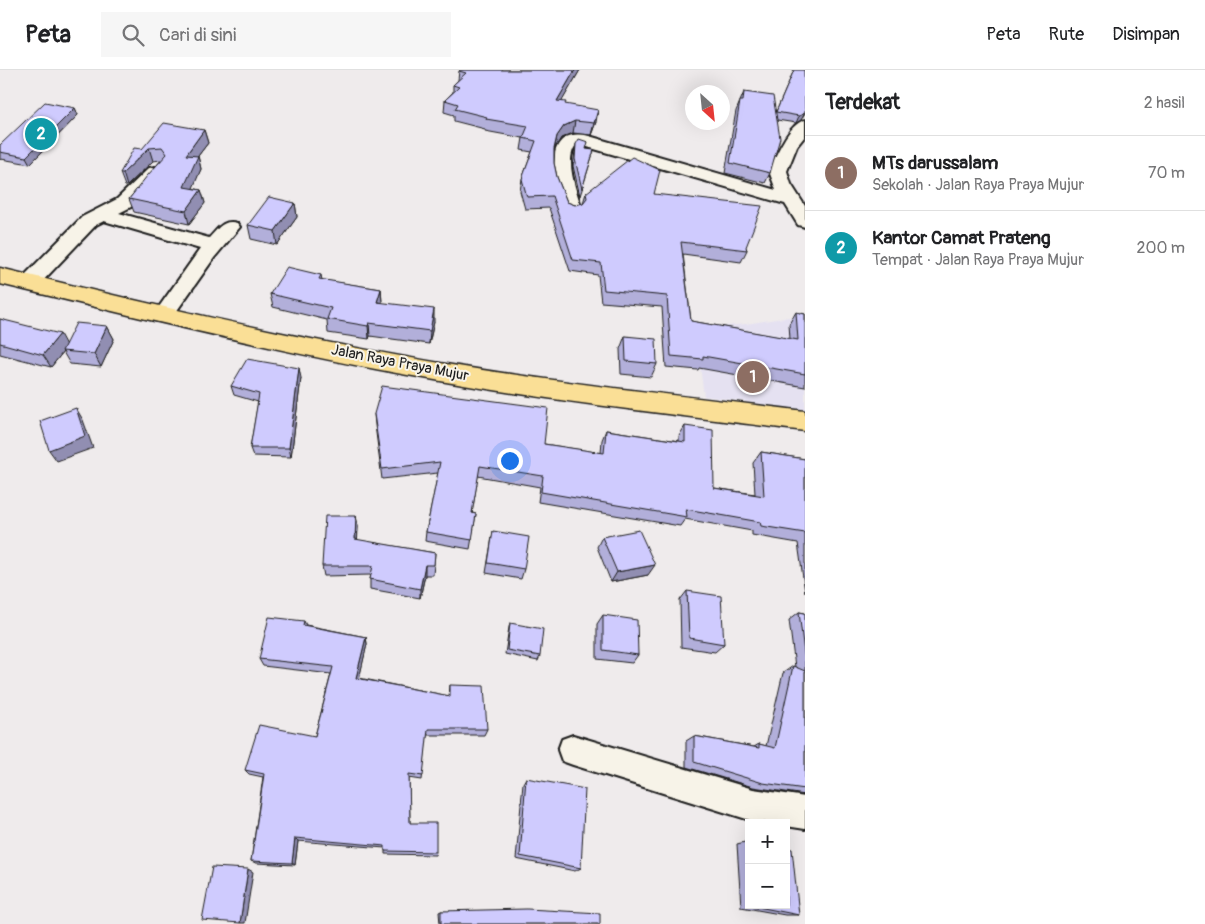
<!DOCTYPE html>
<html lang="id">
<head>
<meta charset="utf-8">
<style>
  :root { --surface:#fff; --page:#f6f6f6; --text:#202124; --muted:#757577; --line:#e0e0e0; --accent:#c8321e }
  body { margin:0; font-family:Pangolin,sans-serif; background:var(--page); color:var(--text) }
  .controls { position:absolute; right:15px; bottom:15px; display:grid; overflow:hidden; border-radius:0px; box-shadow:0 5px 20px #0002 }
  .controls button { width:45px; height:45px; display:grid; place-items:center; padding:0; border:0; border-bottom:1px solid var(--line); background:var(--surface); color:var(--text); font:25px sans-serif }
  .compass { position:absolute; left:685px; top:15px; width:45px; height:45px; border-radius:50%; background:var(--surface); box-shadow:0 5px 20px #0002; rotate:153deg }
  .you { position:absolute; left:509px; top:390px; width:18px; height:18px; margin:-12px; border:4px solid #fff; border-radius:50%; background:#1a73e8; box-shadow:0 0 0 8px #1a73e833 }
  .badge { display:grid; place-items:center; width:32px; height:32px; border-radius:50%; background:var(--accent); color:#fff; font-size:16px; font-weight:700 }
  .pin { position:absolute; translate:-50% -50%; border:2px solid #fff; box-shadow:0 1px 5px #0006 }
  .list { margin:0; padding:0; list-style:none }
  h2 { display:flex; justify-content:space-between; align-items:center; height:65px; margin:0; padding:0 20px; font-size:21px }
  h2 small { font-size:16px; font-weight:400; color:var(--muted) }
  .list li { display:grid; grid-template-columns:32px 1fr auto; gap:15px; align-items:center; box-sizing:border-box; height:75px; padding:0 20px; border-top:1px solid var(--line) }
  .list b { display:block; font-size:19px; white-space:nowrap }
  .list p { margin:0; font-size:16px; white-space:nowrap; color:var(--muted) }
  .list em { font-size:16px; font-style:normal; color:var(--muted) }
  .icon { flex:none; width:28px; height:28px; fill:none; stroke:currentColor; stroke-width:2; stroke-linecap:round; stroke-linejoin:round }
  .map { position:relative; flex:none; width:805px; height:854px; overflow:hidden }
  header { display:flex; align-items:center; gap:30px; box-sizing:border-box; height:70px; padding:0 25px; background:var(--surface); border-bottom:1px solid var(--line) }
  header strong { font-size:24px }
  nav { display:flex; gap:28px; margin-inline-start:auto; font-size:18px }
  .search { width:350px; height:45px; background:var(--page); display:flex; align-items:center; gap:12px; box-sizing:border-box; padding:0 18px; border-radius:0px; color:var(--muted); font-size:19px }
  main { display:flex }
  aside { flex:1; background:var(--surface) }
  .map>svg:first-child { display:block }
</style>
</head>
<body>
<header>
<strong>Peta</strong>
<div class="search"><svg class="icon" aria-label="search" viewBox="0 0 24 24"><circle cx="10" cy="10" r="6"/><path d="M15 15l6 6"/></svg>Cari di sini</div>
<nav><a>Peta</a><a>Rute</a><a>Disimpan</a></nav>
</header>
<main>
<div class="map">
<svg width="805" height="854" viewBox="0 0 805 854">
  <rect width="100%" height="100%" fill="#efebec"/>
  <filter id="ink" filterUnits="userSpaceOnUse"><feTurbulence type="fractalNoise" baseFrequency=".02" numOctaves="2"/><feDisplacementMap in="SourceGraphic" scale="10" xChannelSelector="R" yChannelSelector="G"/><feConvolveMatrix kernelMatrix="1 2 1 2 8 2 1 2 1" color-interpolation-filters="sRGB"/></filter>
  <g filter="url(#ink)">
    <path fill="#e5e1f1" d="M789,247l16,1v92l-101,-14 -9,-67 51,-5z"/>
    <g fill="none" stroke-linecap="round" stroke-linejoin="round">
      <defs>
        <g id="minor">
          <path d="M805,50v16l-8,10 -10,25 4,13 14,22v21l-7,-2 -13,-21 -208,-60c-14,14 0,49 5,65l-2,4 -7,2 -7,-2c-16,-25 -25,-89 23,-77l187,54 -7,-19c7,-15 19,-47 36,-51z"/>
          <path d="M155,97l6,1 3,4 -3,4 -30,31 -12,6 90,25c9,-9 14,-19 28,-15l3,4 -26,31 -43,61 -7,2 -7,-2 -3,-5 46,-65 -96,-28 -8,4 -60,63 -7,2 -7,-2 -3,-5 3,-5 60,-61 35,-18 32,-31z"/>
          <path d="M573,665l180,54 52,8v32l-19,-3v-3l-33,-2 -180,-56 -11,-4 -4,-11 4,-11z"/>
        </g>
        <path id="primary" d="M0,198c148,36 296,71 446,96 119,20 239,32 359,47v20c-120,-15 -240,-28 -359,-49 -150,-26 -298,-62 -446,-98z"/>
      </defs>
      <use href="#minor" stroke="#1c1c1c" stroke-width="4"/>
      <use href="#primary" stroke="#1c1c1c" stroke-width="3"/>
      <use href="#minor" fill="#f7f3e8" fill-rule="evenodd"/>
      <use href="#primary" fill="#fadf96" fill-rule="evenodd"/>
    </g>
    <g fill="#b2afda" stroke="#1c1c1c">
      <path d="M460,0h120l-19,32 35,20 -5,13 -18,-2 -12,5 -6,10 -1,15 3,14 10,25 8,3 8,-2 3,-10 68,1 92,53 1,3 -6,12 -58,-8 8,67 99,18 -1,-15 7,-12 9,2v73l-106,-19 -1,2 -32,-3 -4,-60 -61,-5 -3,-27 -28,-4 -21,-63 -24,1 -5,-18 2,-12 10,-27 -11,-2 2,-12 -38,-7v-2l-31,-8v-6l-10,-3 1,-12 8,-8v-7l5,-5 1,-9z"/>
      <path d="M794,0l7,50 -5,3 -19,-3 -7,53 -5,10 -40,-10 11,-62 8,-19 32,20z"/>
      <path d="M75,38l3,7 -48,49 -29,-5 -1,1v-15z"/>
      <path d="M204,60l4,13 -10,13 3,13 -9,19 9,2 4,13 -16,21 -55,-12 -5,-13 32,-39 -8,1 -26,25h-2l-5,-13 22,-24z"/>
      <path d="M576,74l11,5 7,1 -14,46 -7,-30z"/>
      <path d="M295,133l2,14 -20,28 -26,-6 -3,-14z"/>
      <path d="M321,205l1,5 59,9 1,14 52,19 -5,22 -59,-8 -1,3 -41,-6 -1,-13 -54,-13 -3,-13z"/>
      <path d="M0,249l66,25 41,-18 7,13 -13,28 -31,-3 -7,-12 -12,15 -51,-13z"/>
      <path d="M625,266l32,28 -6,13 -30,-3 -1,-25z"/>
      <path d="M301,308l-10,79 -38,-1 -3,-8 8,-46 -24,-7 -3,-9z"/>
      <path d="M374,344l170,30 57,9 1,-13 4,-10 73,11v-5l6,-10 29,62 41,6 -2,-31 8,-11 44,7v133l-7,-49 -46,-8v-4l-67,-12 -5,7 -142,-24 2,-15 -62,-11 -6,37 4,1 -6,35 -45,-8 1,-9 12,-59 -56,6 -7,-54z"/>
      <path d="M356,446l2,11 -1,13 78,13 -2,22h-8l-5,23 -50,-9v-10l1,-4 -47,1 -2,-10z"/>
      <path d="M493,461l31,38 -3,10 -35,-6z"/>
      <path d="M602,467l46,38 -37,7 -14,-35z"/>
      <path d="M687,521l37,53 -9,8 -34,-5 -1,-47z"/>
      <path d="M799,542l6,1v182l-52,-8 -67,-20v-26l8,-5 60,11 5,-3 7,2 17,-73 10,-7 2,1 -6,-47z"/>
      <path d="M603,545l35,40 -6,8 -35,-4v-35z"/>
      <path d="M304,551l2,4 60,12 1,7 -8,34 90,18 1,-11 37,44 -3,6h-57l-5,45 -13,-2 1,45 26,29 -1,3 -50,-1v-6l-87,-7 -3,24 -39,-2 -5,-2 12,-84 -14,-3 -4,-4 70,-34 16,-62 -68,-8 -4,-7z"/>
      <path d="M510,553l30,33 -2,5 -33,-7 4,-27z"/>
      <path d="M526,708l55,90 -6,3 -59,-12 7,-76z"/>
      <path d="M749,771v64h37l13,10h-14l-44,-8 -4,-63z"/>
      <path d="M441,841l159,13h-160l-1,-12z"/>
    </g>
    <g fill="#918eb2" stroke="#1c1c1c">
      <path d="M575,0h5l-25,43 2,-12z"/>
      <path d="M75,38l3,7 -48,49 -4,-7z"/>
      <path d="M598,40l-2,12 -5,13 3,-12z"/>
      <path d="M805,43l-4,7 -5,3 3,-7z"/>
      <path d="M575,51l-2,12 -12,5 -6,10 -3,13 5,-25 7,-10z"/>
      <path d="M204,60l4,13 -10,13 3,13 -13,31 -4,-13 2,-32z"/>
      <path d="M149,78l4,13 -26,25 -4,-13z"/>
      <path d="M201,120l4,13 -16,21 -3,-13z"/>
      <path d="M295,133l2,14 -20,28 -2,-14z"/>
      <path d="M381,219l1,14 -5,-1z"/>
      <path d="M434,239v13l-5,22 1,-13z"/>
      <path d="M369,253l1,13 -1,3 -1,-13z"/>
      <path d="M107,256l7,13 -13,28 -7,-13z"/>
      <path d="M60,264l7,13 -5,4 1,1 -12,15 -8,-12z"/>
      <path d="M299,298l2,10 -10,79 -2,-9z"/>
      <path d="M76,338l7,12 10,28 -36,13 -8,-11z"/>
      <path d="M356,446l2,11 -1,23 -2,-11z"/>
      <path d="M425,495v10l-5,23v-9z"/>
      <path d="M655,495l-7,10 -37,7 6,-10z"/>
      <path d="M366,567l1,7 -9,40 -2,-6z"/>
      <path d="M295,768l3,3 -3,24 -3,-2z"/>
      <path d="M248,799l5,3 -8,51h-5z"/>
    </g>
    <g fill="#cfcbfe" stroke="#1c1c1c">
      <path d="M460,0h115l-18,31 9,1 -1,2 33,6 -4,13 -19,-2 -11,5 -7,10 -3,13v14l3,14 10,25 8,3 8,-2 4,-5 -1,-5 46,-36 28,13 -6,24 108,12 -16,41 1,3 -66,-8 10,79 107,19 -2,-28 9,2v60l-102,-18v3l-32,-3 -4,-60 -63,-6 -3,-27 -28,-3 -21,-64 -25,1 -5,-18 14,-38 -13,-3 5,-12 -42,-7 1,-2 -32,-8 3,-5 -13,-4 14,-13 -6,-2 13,-12 -7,-2z"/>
      <path d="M794,0h10l1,43 -6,3 -23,-4z"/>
      <path d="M744,22l29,4 7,42 -10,35 -40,-10 10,-62h3z"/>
      <path d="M45,32l30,6 -49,49 -26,-5v-7z"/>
      <path d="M164,53l40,7 -18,25 12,1 -14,31 17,3 -15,21 -57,-12 18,-23 20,-22 -5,-7 -13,1 -26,25h-3l14,-25 8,1z"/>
      <path d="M579,69l9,3 -2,7 8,1 -12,39 -7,-30 1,-15z"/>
      <path d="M269,127l26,6 -20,28 -27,-6z"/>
      <path d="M287,197l34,8 -2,4 62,10 -4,13 57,7 -4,22 -61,-8 -1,3 -41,-7 4,-11 -61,-14z"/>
      <path d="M0,249l60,15 -17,21 -43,-12z"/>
      <path d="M76,253l31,3 -13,28 -32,-3z"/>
      <path d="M625,266l31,3 1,25 -31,-3z"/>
      <path d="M247,289l52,9 -10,80h-39l9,-54 -28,-8z"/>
      <path d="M382,316l166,22 -4,36 60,9 2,-23 79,12v-16l28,4 1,58 50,8 -3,-44 44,7v74l-44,-7 -1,-4 -74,-13 1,8 -146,-25 2,-16 -63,-10 -8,47 4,1 -4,26 -46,-8 14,-70 -58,7 -8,-55z"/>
      <path d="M76,338l9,28 -36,14 -9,-29z"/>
      <path d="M325,446h31l-1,23 80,14 -1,12h-9l-5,24 -50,-10 3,-13h-51z"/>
      <path d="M639,460l16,35 -38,7 -15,-35z"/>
      <path d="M493,461l36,6 -5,32 -36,-6z"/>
      <path d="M687,521l34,5 3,48 -35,-6z"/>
      <path d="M799,542l6,1v48z"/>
      <path d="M603,545l34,5 1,35 -35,-5z"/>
      <path d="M269,547l35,4 -1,4 63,12 -10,41 94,18v-11l34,1 3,43h-59l-5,47 -14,-2 1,49h26v29l-51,-1v-5l-90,-8 -3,25 -41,-2 13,-87 -19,-4 14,-45 56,11 18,-69 -74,-8z"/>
      <path d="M510,553l33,6 -3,27 -33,-6z"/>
      <path d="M793,596l12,5v118l-42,-6 -69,-21v-26l65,12v-4l16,4z"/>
      <path d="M526,708l59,11 -4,79 -61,-12z"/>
      <path d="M786,778l6,1 7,66 -46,-9 33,-1z"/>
      <path d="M212,797l36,2 -8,54 -38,-3z"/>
      <path d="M527,839l73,4v11h-159v-13z"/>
    </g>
  </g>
  <g text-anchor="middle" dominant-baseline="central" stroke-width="4" stroke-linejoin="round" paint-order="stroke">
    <g font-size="15" fill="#1c1c1c" stroke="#f7f3e8">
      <text transform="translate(400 293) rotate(11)">Jalan Raya Praya Mujur</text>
    </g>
  </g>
</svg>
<div class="controls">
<button>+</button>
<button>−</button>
</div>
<svg class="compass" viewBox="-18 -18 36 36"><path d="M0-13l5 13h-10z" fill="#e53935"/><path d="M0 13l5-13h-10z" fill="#757577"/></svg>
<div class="you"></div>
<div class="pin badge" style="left:753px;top:307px;background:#8d6e63">1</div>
<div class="pin badge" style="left:41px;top:64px;background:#0f9aa8">2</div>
</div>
<aside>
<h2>Terdekat<small>2 hasil</small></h2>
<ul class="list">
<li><span class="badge" style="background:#8d6e63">1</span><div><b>MTs darussalam</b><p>Sekolah · Jalan Raya Praya Mujur</p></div><em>70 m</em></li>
<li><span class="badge" style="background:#0f9aa8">2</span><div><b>Kantor Camat Prateng</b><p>Tempat · Jalan Raya Praya Mujur</p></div><em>200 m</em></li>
</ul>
</aside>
</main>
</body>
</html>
